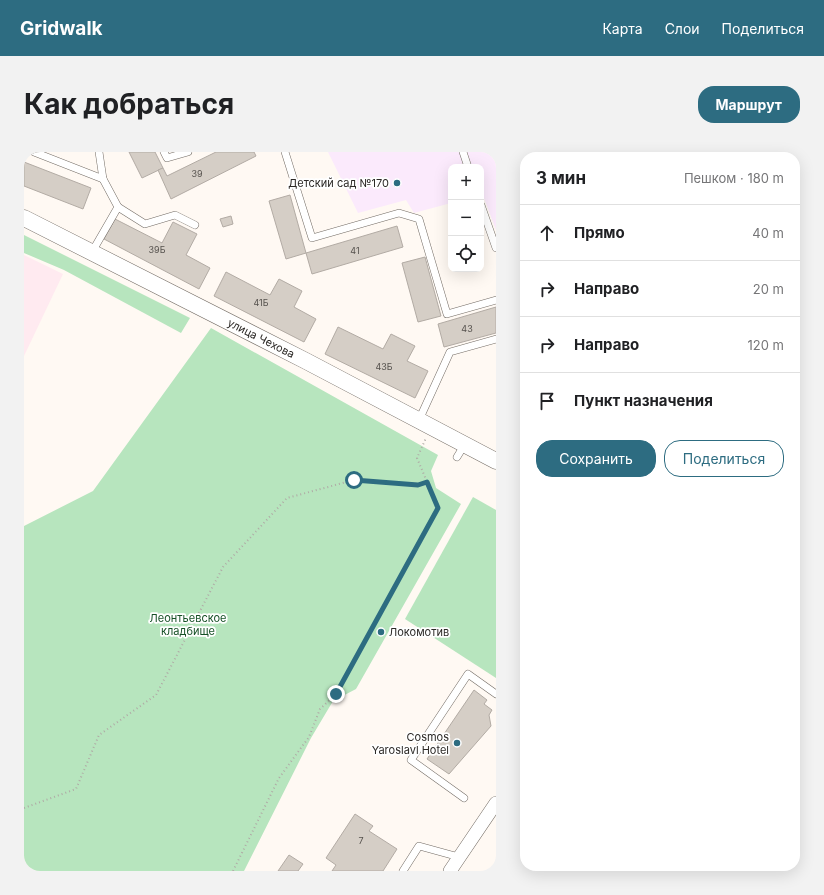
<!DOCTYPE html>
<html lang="ru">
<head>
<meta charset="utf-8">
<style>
  :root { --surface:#fff; --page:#f2f2f2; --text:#202124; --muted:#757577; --line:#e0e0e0; --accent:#2d6c81 }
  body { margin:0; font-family:Inter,sans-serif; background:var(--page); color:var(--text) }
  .controls { position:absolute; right:12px; top:12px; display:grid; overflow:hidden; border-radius:8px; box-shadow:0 4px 16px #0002 }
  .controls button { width:36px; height:36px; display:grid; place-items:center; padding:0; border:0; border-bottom:1px solid var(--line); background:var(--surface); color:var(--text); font:20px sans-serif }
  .stop { position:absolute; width:12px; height:12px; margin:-9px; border:3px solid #2d6c81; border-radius:50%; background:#fff }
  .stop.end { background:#2d6c81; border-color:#fff; box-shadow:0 1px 4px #0008 }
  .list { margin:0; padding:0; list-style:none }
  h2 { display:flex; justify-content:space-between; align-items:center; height:52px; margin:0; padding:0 16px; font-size:17px }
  h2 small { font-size:13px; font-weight:400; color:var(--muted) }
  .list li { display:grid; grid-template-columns:26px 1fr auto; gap:12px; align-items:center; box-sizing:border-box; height:56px; padding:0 16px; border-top:1px solid var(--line) }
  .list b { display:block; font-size:15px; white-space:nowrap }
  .list em { font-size:13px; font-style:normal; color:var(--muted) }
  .actions { display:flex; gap:8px; padding:12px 16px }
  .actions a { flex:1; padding:9px 0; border:1px solid var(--accent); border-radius:16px; text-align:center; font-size:14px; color:var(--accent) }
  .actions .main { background:var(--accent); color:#fff }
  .icon { flex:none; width:22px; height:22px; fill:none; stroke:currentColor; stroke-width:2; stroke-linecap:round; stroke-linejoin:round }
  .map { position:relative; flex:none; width:472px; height:719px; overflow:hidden; border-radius:16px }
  header { display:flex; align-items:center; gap:24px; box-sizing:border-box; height:56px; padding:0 20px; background:var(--accent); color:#fff }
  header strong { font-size:19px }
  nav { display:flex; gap:22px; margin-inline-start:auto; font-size:14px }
  .intro { display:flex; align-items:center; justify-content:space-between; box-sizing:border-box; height:96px; padding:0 24px }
  h1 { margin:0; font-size:28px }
  .button { padding:10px 18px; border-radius:16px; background:var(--accent); color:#fff; font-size:14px; font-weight:700 }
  main { display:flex; gap:24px; padding:0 24px }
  aside { flex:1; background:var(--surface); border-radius:16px; box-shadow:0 4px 16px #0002 }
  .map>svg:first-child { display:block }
</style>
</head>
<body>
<header>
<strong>Gridwalk</strong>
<nav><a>Карта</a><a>Слои</a><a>Поделиться</a></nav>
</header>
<div class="intro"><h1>Как добраться</h1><a class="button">Маршрут</a></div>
<main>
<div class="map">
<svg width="472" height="719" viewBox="0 0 472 719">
  <rect width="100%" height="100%" fill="#fff9f3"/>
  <path fill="#ffeaf0" d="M0,103l39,19 -39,82z"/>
  <g fill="#fbeafc">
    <path d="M304,0h133l2,6 -1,9h-11v36l-37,10 -8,-13 -48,13z"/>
    <path d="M443,0h29v78l-15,-40v-23h-9z"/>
  </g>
  <g fill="#b7e5be">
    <path d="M0,83l166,83 -9,15 -117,-63 -40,-17z"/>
    <path d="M187,176l227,127 -7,16 5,17 25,16 -105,185 -23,12 -22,37 -67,133h-220v-345l69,-35z"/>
    <path d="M449,345l23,13v168l-91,-59z"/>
  </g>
  <g fill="#d5cec6" stroke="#b2aba4">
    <path d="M105,0h26l8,16 -21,10z"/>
    <path d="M192,0h38l2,4 -85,43 -13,-29 5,-2 4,8z"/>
    <path d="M0,10l67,26 -8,21 -59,-23z"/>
    <path d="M266,43l16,58 -20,6 -17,-58z"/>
    <path d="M207,64l2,8 -10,3 -3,-8z"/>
    <path d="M91,67l47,24 11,-21 24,12 -11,21 24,13 -11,21 -95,-50z"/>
    <path d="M373,74l6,21 -91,27 -6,-21z"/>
    <path d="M401,105l16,59 -23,6 -16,-59z"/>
    <path d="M202,120l44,23 9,-16 23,12 -8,16 22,12 -12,23 -90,-46z"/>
    <path d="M472,155v26l-52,14 -6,-23z"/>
    <path d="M314,175l45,22 8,-15 24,12 -8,15 21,10 -13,27 -90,-44z"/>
    <path d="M450,538l13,10 -3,4 8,6 -3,5 2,11 -42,48 -22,-15z"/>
    <path d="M331,662l18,12 -4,5 28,18 -14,22h-51l4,-6 -10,-7z"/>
    <path d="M265,703l14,9 -5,7h-20z"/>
  </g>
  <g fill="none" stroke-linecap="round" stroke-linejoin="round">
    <defs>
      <g id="service">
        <path d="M10,0l69,27"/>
        <path d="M140,0l3,6 21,-6"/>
        <path d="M261,0l27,86 87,-25 20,6 28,95 49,-14"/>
        <path d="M439,0l5,15"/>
        <path d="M457,53l15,43"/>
        <path d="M94,55l27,17 30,-9 20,10"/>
        <path d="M68,100l26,-45 -15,-28 -4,-27"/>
        <path d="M395,268l31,-68 46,-13"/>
        <path d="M433,305l8,-13"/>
        <path d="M440,646l-53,-38 57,-86 28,20"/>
        <path d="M379,719l16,-25 40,11"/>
      </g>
      <path id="minor" d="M426,719l46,-68"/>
      <g id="tertiary">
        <path id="s1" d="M0,66l282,143 190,100"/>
      </g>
    </defs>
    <use href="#service" stroke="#736c65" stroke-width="8"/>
    <use href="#minor" stroke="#736c65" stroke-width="14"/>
    <use href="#tertiary" stroke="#736c65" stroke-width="17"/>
    <g stroke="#afaaa5" stroke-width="2" stroke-dasharray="1 3" stroke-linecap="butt">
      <path d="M0,656l52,-19 23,-54 57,-40 67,-128 64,-69 67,-18 64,5 9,-3"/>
      <path d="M209,719l46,-93 30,-41 11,-28 16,-15 102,-186 -21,-50 9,-20"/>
    </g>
    <use href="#service" stroke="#fff" stroke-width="7"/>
    <use href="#minor" stroke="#fff" stroke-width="13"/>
    <use href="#tertiary" stroke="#fff" stroke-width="16"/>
  </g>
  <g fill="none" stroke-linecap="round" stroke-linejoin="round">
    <path stroke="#2d6c81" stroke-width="5" d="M312,542l102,-186 -11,-26 -9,3 -64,-5"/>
  </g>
  <g fill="#2d6c81" stroke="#fff" stroke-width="1.5">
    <circle cx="373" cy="31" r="4"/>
    <circle cx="357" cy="480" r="4"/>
    <circle cx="433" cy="591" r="4"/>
  </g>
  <g text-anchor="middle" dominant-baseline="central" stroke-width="3.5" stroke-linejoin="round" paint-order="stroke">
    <g font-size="9" fill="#56524e">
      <text x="173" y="21">39</text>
      <text x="133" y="97">39Б</text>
      <text x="331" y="98">41</text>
      <text x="237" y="150">41Б</text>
      <text x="443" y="176">43</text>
      <text x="360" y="214">43Б</text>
      <text x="337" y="688">7</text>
    </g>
    <g font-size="11" fill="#2c2926" stroke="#fff" text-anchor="end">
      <text x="365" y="31">Детский сад №170</text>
      <text x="365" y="480" text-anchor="start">Локомотив</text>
      <text x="425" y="585">Cosmos<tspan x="425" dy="13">Yaroslavl Hotel</tspan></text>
    </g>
    <g font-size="11" fill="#2c2926" stroke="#fff">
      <text stroke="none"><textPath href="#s1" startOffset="266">улица Чехова</textPath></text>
    </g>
    <g font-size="11" fill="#165026" stroke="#fff">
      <text x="164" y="466">Леонтьевское<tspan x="164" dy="13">кладбище</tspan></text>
    </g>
  </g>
</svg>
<div class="controls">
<button>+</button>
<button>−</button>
<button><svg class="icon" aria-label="locate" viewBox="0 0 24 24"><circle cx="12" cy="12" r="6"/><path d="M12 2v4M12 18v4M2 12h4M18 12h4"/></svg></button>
</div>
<div class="stop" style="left:330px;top:328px"></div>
<div class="stop end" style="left:312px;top:542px"></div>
</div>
<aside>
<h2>3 мин<small>Пешком · 180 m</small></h2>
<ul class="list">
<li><svg class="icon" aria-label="ahead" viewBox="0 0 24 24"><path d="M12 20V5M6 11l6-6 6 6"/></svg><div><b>Прямо</b></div><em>40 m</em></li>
<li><svg class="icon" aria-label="right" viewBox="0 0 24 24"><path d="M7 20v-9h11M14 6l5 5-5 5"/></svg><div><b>Направо</b></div><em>20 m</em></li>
<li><svg class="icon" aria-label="right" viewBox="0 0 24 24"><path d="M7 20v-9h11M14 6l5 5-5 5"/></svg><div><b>Направо</b></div><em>120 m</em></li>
<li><svg class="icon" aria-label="arrive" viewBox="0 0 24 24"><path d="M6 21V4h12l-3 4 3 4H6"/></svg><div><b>Пункт назначения</b></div></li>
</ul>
<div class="actions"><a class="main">Сохранить</a><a>Поделиться</a></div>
</aside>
</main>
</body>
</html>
